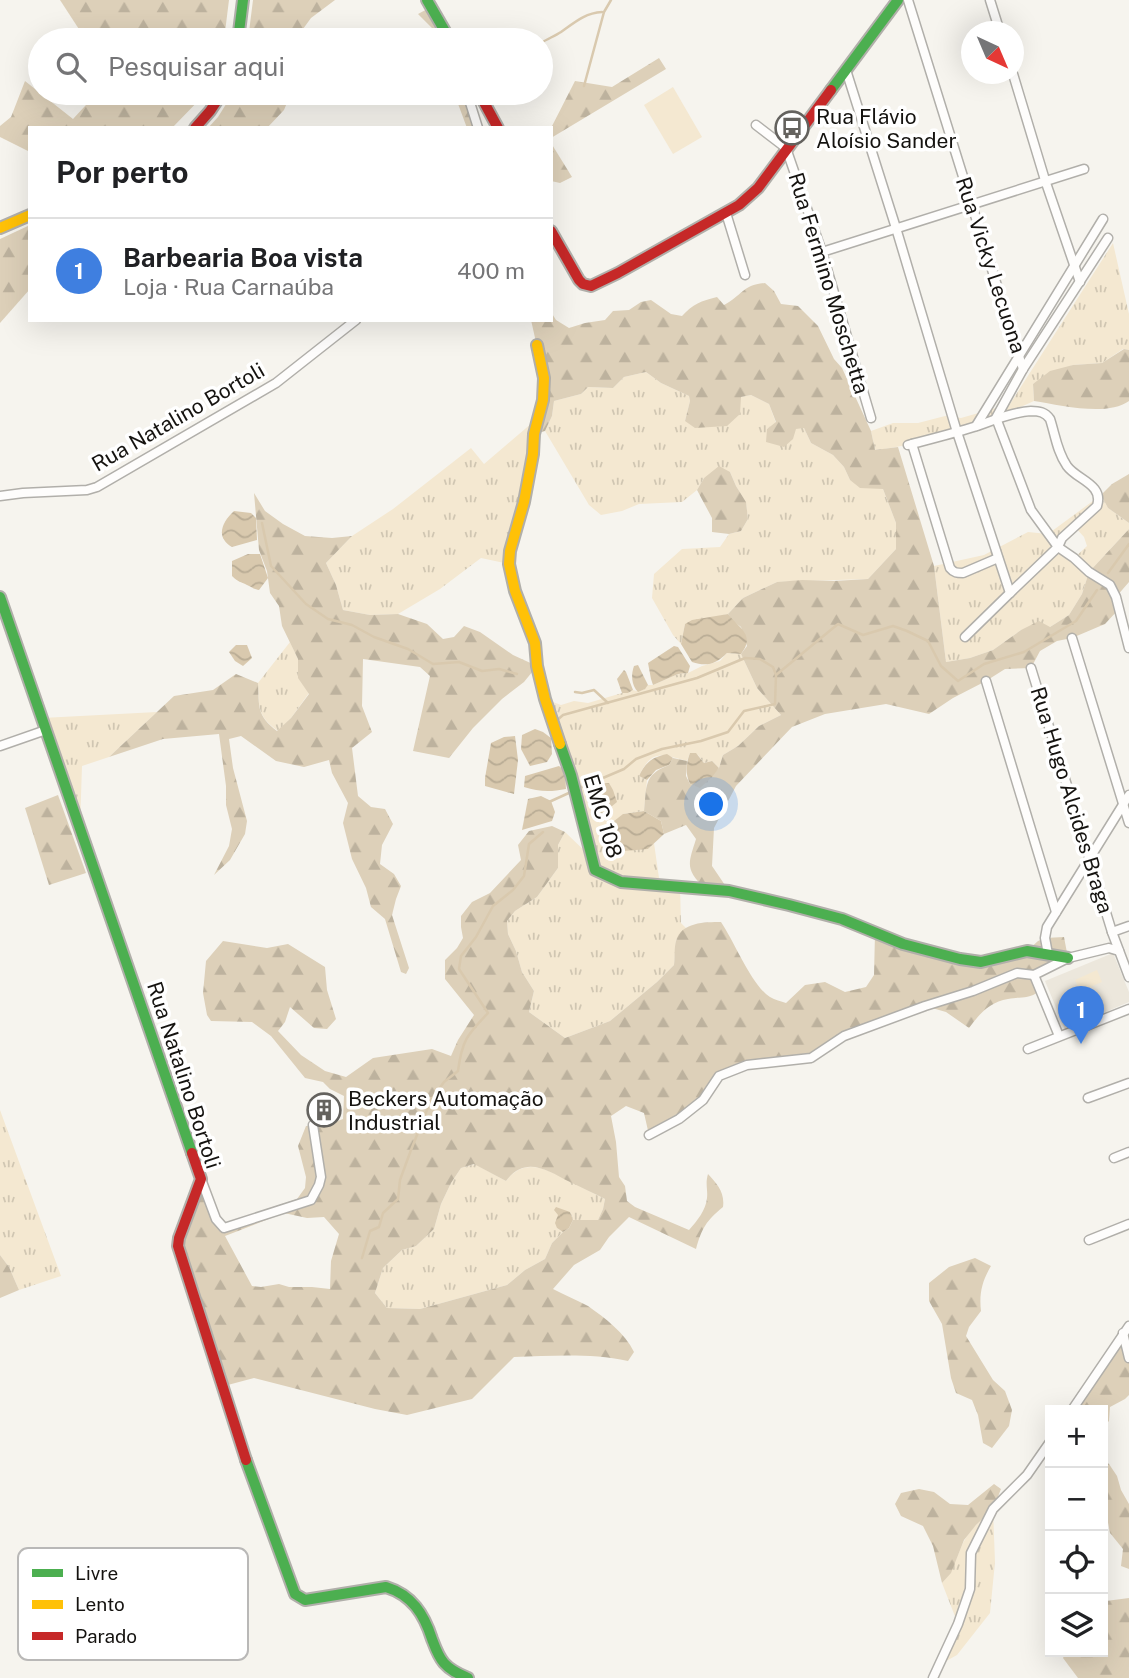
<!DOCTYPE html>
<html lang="pt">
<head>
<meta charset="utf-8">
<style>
  :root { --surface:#fff; --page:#f2f2f2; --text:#202124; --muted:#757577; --line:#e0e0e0; --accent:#64625e }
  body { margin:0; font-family:"Public Sans",sans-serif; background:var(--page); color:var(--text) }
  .controls { position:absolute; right:21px; bottom:21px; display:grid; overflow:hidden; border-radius:0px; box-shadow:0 7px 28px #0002 }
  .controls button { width:63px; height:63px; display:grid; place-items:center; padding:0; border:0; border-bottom:2px solid var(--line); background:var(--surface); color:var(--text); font:35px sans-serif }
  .compass { position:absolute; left:961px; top:21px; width:63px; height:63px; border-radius:50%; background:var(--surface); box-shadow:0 7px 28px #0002; rotate:136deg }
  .you { position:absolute; left:712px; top:805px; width:24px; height:24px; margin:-18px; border:5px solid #fff; border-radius:50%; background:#1a73e8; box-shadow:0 0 0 10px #1a73e833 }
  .badge { display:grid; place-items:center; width:46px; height:46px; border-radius:50%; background:var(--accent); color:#fff; font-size:23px; font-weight:700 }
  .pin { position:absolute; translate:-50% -58px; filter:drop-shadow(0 2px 4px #0008) }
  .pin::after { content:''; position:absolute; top:37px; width:24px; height:21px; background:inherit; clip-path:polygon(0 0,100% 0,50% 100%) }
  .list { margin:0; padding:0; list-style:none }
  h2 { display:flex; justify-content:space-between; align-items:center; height:91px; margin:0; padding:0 28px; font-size:30px }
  h2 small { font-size:23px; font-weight:400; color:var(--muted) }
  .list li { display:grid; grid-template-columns:46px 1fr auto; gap:21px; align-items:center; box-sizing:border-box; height:105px; padding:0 28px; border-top:2px solid var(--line) }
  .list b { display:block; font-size:26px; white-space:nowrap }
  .list p { margin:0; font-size:23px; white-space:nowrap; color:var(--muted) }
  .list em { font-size:23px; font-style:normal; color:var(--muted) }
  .icon { flex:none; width:38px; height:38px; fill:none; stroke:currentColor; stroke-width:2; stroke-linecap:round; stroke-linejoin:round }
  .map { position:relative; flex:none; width:1129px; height:1678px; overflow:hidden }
  .search { position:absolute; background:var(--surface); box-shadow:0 7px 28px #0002; left:28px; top:28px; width:525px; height:77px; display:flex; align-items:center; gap:18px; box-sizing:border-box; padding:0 24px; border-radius:38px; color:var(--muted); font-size:26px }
  .panel { position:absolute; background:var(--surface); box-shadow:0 7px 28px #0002; left:28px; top:126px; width:525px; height:196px; border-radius:0px }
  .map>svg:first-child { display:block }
</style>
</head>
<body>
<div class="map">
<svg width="1129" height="1678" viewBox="0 0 1129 1678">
  <defs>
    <pattern id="grass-tufts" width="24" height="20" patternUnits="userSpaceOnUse" patternTransform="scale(1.75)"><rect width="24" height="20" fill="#f4e8d1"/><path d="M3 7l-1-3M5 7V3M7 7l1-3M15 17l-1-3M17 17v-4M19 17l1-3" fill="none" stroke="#d0c6b2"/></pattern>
    <pattern id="forest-firs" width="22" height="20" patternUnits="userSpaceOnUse" patternTransform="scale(1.75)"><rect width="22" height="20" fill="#ddd0b9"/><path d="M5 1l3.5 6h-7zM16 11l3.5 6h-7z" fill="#bdb29e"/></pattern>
    <pattern id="water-waves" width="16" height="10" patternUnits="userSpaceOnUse" patternTransform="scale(1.75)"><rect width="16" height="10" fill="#d9c9ae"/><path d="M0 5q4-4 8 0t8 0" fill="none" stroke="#b9ac95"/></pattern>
  </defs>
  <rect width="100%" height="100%" fill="#f6f4ee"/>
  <path fill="#ece7dc" d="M1113,953l16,39v10l-64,27 -20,-48z"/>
  <g fill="url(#grass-tufts)" fill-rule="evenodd">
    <path d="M1113,243l16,71v36l-6,-1 -21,14 -29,2 -40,19 1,17c-50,22 -104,43 -159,49l-4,-19 22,-8h25l27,-7 16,2 49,-14z"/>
    <path d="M646,372l15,11 28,13 1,5 -5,20 56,-24 10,-2 18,9 7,19 -9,6 37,-1 7,15 22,12 11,12 6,13 33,9 13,34v26l-28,30 -91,3 -34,16 -15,16 -43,10 -4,20 -8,-9 -21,-37 2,-24 28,-25 38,-2 9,-13 12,-3 7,-12 -2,-16 -10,-17 -6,-14 -26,6 -7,12 -15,12 -43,2 -17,7 -21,4 -12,-10 -44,-74 7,-15 2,-15 27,-7 7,-7 25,1 11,-11z"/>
    <path d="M539,417l-30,147 -28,-6 -41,31 -42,25 -28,1 -27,-5 -7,-25 -10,-22 26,-27 41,-27 78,-61 13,16z"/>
    <path d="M1101,495l7,13 21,15v6l-40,43 -7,22 -13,21 -19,12 -29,3 -28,20 -23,8 -24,4 -12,-96 50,-11 44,-23 20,2zM1075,527l9,10 3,9 -13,12 -20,-16z"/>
    <path d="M290,642l8,17 1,19 10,15 -18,25 -13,13c-21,-15 -19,-24 -20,-48z"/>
    <path d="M727,653l14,1 16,34 24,27 -22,11 -21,20 -15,9 -4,13 -7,-7 -8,2 -6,-8 -8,-2 -3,8c-24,-6 -35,-13 -48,15l8,4 -3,31 -21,3 25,35 6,-6 6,42 20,2 1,36 5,5 -10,12 -2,25 -17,17 -47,39 -45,17 -36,-26 5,-21 -12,-19 -6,-21 -8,-17 -1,-13 8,-10 22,-14 21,-29v-23l7,-13 25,24 -45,-157 16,6 13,-4 14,2 34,-10h6l5,-3c6,2 11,1 15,-5h5l25,-11 10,-1 14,-7 18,-5z"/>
    <path d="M157,712l-48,45 -27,9 -2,61 -38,-109z"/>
    <path d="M0,1110l61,166 -42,14 -10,-23 -9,-12z"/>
    <path d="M475,1164l31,17c19,-25 41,-11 64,0 11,6 23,12 35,18l-2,10 -5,11h-25l-3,-8 -12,3 -1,13 6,4 -11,11 -7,16 -20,11 -18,15 -87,24 -33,-1 -12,-15 8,-25 19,-18 14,-4 18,-17 7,-25 10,-21 10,-15z"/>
    <path d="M993,1509l2,53 -5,51 -33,42 -18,10 19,-41 -16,-41c11,-12 14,-25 21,-40 7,-14 19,-24 30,-34z"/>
  </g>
  <g fill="url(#forest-firs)" fill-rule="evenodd">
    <path d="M60,0h169l-5,40h-138z"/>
    <path d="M253,0h82l-24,18 -16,22h-14l-12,-7 -9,4v3h-12z"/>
    <path d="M431,7l19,33h-14l-4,-12 -14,-14z"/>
    <path d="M659,58l7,11 -115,69v-10l24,-47 37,6z"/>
    <path d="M25,81l48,38 24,-26c19,0 26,0 42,12l7,-12h60l-34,35h-142v24l-30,-15v-11l11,-9z"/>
    <path d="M233,93h58l-7,17 -17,18h-59l10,-11z"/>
    <path d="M454,93h13l11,35h-11z"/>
    <path d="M551,143l21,34 -12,6 -9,-2z"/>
    <path d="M30,225v64l-30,34v-84z"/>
    <path d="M765,283l9,8 7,13 17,2 20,20 16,33 8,9 29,63 4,19 23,-3 36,119 12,96 24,-4 23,-8 28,-20 18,-9 11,6 19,-12 13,-21 7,-22 40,-43v53l-13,15 2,13 -13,14 -33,14 -15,3 -17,10 -9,17 -26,1 -19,12 -33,17 -24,16 -43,-10 -61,10 -33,13 -56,59 -22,42 -2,38 17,25 -24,-2c-20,-21 -17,-24 -9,-50l-10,-14 -22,9 -3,-13 -17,-10c3,-25 -1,-36 25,-46l4,-7 14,3 -1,15 4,8 10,3 19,-19 4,-13 15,-9 21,-20 22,-11 -24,-27 -16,-34 6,-8 -6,-19 -8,-6 -5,-7 15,-16 34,-16 25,-2 32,1 34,-2 28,-30v-26l-13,-34 -23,-1 -10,-8 -6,-13 -11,-12 -22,-12 -7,-15 -8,1 -3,10 -9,8 -18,-5 1,-13 9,-7 -7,-18 -18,-9 -10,2 -1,17 -13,12 -32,2 -10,-7 5,-20 -1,-5 -28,-13 -15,-11 -22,5 -11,11 -25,-1 -7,7 -27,7 -2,15 -7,15 -11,3 10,-56 -13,-58h20v-8l5,8 13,8 16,-5 20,-3 8,-9 16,-1 12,-8 10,-2 20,14 11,2c11,-12 19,-15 35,-19l7,8c18,-9 18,-20 41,-22z"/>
    <path d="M1124,349l5,1v51c-22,16 -69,4 -95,0l-1,-17 17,-13 23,-6 29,-2z"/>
    <path d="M719,466l11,6 6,14 10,16 2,17 -7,12 -12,3 -17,-2v-14l-15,-28 7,-12z"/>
    <path d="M1129,474v49l-21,-15 -7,-13 11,-11z"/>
    <path d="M254,493l11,18 18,13 22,12 27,2 20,-2 -26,27 10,22 7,25 27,5 28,-1 29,10 16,15 11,-2 10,-11 16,6 33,23 24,11 -13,16 -22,17 -29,29 -24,30 -36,-7 17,-75 -10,-9 -57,-8 -1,47 10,26 -20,16 6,48 13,11 14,2 8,15 -11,21 -2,19 14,10 7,12 -5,13 -4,16 17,53 -3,6 -5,-2 -16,-53 -14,-12 -5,-19 -14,-29 -9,-36 5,-20 -16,-30 -3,-13 -25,7 -28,-6 -35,-25 -12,3 4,29 14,53 -2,13 -15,26 -16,15 15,-29 3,-17 -6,-24v-19l-7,-52 -56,5 -54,18 65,-61 39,-6 23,-16 22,9c1,24 -1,33 19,48l14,-13 18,-24 -11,-16v-19l-16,-33 -3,-20 -9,-13 -3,-22 -8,-21z"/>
    <path d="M58,795l28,78 -37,12 -24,-77z"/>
    <path d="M552,826l13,6 -7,13v23l-21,29 -22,14 -8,10 1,13 8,17 6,21 12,19 -5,21 36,26 45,-17 47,-39 17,-17c1,-7 0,-17 2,-24 5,-19 29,-19 45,-19 13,19 31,64 49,75 5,3 11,4 16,6l19,-18 20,-3 20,10 21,-5 8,-12 1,-42 85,26 67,-8 11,-10 7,-3 19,-1 4,21 -34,17 6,16c-13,9 -17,5 -32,8 -18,3 -28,14 -39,29l-23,-16 -21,-6 -81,30 -33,22 -64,7 -28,11 -16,24 -54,35 -5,-22 -18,-7 -15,10 5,26 3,35 6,9 2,15 8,6 54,23c8,-9 17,-20 18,-32 1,-9 -2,-14 1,-24 9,10 17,18 15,33 -17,14 -21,21 -27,42l-67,-32 -20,20 -9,13 -26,15 -21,24c11,6 24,11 35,17 17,12 37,27 46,46l-6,9c-38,-8 -75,-5 -114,-4l-42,42 -65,16 -32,-6 -121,-31 -30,8 -45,-148 22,-59 23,49 29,-9 11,-9 33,-11 8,-11 1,-11 -8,-31 8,-20 21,-1 16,-6 1,-23 -14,-7 -7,-7 -18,-4 -34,-42 -19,-14 -41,-1 -4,-6 -4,-22 3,-32 17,-20 44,7 21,-4 37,23 2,23 9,29 -9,10 -13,-1 -24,-21 -5,15 -7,9 23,24 24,16 21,6 27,-19 59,-9 19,7 7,-16 16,-25 -29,-36v-19l12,-12 6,-10 -2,-11v-11l11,-14 18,-9 31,-33 -3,-15 11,-14zM474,1164l32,17c19,-26 41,-11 64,1 11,5 23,11 35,17l-2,10 -5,11h-25l-4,8 -6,4 -11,11 -7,16 -20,11 -18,15 -87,24 -33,-1 -12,-15 8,-25 19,-18 14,-4 18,-17 7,-25 10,-21 10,-15zM284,1213l23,5 17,-1 15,17 -8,27 -1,28 -18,-2h-23l-10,-3 -18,3 -9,-1 -27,-50z"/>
    <path d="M0,1255l9,12 10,23 -19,8z"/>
    <path d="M975,1258l16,8c-9,15 -12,28 -10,45l-12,16 -3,9 27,44 12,11 7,19 -3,16 -17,22 -9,-5 -5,-28 -6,-15 -16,-7 -5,-15 -9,-54 -13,-23v-18l20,-16z"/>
    <path d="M1123,1333l6,25v37l-4,4 -15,8 -1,14 -6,6v-17h-31z"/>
    <path d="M1103,1459l6,5 8,12 4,14 8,14v65l-8,-3 2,-17 -13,-16 -7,-37z"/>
    <path d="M994,1484l7,5 -8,20 -17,16 -12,15 -13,33 -9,10 -9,-37 -10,-20 -22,-10 -6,-12 6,-11 18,-4 15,3 16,12 18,1z"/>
    <path d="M1129,1598v80h-51l-15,-20 3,-6h37v-49l3,-2z"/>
  </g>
  <g fill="#f4e8d1">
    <path d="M673,87l29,50 -29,17 -29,-49z"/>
    <path d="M1097,970l5,12 -22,9 -5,-11z"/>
  </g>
  <g fill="url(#water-waves)">
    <path d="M234,511l17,2 5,5 1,22 -25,7c-17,-10 -10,-25 2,-36z"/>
    <path d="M248,554h12l8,24 -9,12c-6,-1 -7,-3 -12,-5 -7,-4 -8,-2 -15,-9v-15z"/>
    <path d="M728,614c11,14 28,21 13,40l-14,-1c-11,11 -20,14 -35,9l-11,-18 4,-20 7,-4z"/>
    <path d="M236,645h11l5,13 -9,8 -8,-5 -6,-9z"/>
    <path d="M674,646l4,1 12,19 -2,7 -10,1 -25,11 -2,-6 -3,-16z"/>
    <path d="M638,665l10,20 -3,4 -7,3c-7,-7 -7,-18 -4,-26z"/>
    <path d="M624,670l2,2 7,18 -5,3h-6l-5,-14z"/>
    <path d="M535,729l8,3 8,6 1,16 -5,8 -17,4 -9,-17 1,-14z"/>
    <path d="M515,736l3,24 -4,34 -29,-8v-8l6,-35 13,-6z"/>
    <path d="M690,753h6l8,10 8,-2 7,7 -7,9 -12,11 -10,-4c-5,-11 -4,-20 0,-31z"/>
    <path d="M667,754l6,4 -4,7 -13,5 -9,10 -8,-4c6,-13 13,-19 28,-22z"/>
    <path d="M559,766l6,5 1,18c-15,3 -27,3 -42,-2l1,-11z"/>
    <path d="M601,783h8l4,7 4,12 -6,5 -11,-1z"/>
    <path d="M541,796l10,5 4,11 -3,9 -30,9 6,-31z"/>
    <path d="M644,811l17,10 3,13 -16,15 -25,2 -10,-11 -4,-15 14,-11z"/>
    <path d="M556,1207l14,5 3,8 -4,8 -6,4 -6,-4 -2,-5 3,-8 -4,-5z"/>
  </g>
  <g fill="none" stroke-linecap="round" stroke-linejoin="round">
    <g stroke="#d9c9ae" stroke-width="2.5">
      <path d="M541,43c6,-4 14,-7 20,-11 14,-10 24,-19 41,-20"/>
      <path d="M584,86l20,-74 7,-12"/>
      <path d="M262,523l9,43 35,38 22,15 24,6 22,12 34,12 25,15 26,-2 23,9 17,-2 18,5"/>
      <path d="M1108,573l21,-29"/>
      <path d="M575,692l7,1 12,-3 14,13"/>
      <path d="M555,722l8,-7 134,-37 48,-20 15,1 13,8 3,8"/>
      <path d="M577,789l47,-20 12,-10 26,-10 39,-8 27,-9 16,-21 31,-7 1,-29 62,-51 25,11 30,-9 14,5 21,10 13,25 17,15 26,-17 40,-12 52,-31 21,-31"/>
      <path d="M549,802l22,-10"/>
      <path d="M362,1258l8,-27 9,-4 4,-14 15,-14 2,-19 11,-30 20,-50 13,-18 14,-11c4,-31 9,-36 30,-58l-29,-44 2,-13 15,-19 17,-31 20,-16 11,-14 5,-32 14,-12"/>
    </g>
    <defs>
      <g id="street">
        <path d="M908,0l115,369"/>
        <path d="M990,0l10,32"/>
        <path d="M846,70l50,158 61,204 53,161 48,-46 4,-9 35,-32c7,-22 -20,-26 -30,-40 -10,-14 -12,-32 -17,-47 -5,-7 -11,-8 -19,-8 -18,1 -37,9 -54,15 -22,7 -46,13 -69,19"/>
        <path d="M1013,74l32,106 35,102"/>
        <path d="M467,93l11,35"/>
        <path d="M756,125l30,23 36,104 49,166"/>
        <path d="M726,213l19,62"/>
        <path d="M1108,238l-85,131 -27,49 35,92 27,37 16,11 15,14 21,13 6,12 13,51"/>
        <path d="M822,252l262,-83"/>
        <path d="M976,426l127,-207"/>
        <path d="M912,444l38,124c4,5 7,5 13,5l35,-15"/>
        <path d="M0,496l23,-3 64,-3 10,-3 179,-104 80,-63"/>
        <path d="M965,637l45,-44"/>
        <path d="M1072,638l57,185"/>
        <path d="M1031,668l81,264 17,45"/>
        <path d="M986,681l70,231"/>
        <path d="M0,746l46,-16"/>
        <path d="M1112,932l17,-6"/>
        <path d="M1048,954l-3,-16 2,-11 82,-132"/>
        <path d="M1034,975l25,61"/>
        <path d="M1028,1049l101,-40"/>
        <path d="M1088,1098l41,-15"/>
        <path d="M649,1135l30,-16 24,-19 16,-24 28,-11 64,-7 33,-22 81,-30 48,-15 44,-18 17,2 34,-17 41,-10 10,3"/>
        <path d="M1114,1158l15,-6"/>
        <path d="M201,1179l15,40 8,9 87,-28 8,-15 2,-8 -8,-52"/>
        <path d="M1089,1240l40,-16"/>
        <path d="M1123,1333l6,25"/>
        <path d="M1072,1410l57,-84"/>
        <path d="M933,1678l25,-54 12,-35 1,-36 22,-44 34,-34 23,-33"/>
      </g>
      <g id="fast">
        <path d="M427,0l23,40"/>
        <path d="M238,40l5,-40"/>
        <path d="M831,90l67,-90"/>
        <path d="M0,597l192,556"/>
        <path d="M560,744l11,31 24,95 26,12 108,9 60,14 53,14 61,25 57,15 21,3 46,-11 41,7"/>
        <path d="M246,1460l49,134 10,6 81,-13c26,8 38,27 46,52 3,8 6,17 12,24 7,8 15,11 24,15"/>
      </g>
      <g id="slow">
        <path d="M0,228l30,-13"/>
        <path d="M537,345l7,33 -1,22 -9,34 -1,20 -9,48 -14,49 -1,13 6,27 20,52 2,23 8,33 15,45"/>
      </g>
      <g id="jam">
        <path d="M479,93l19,35"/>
        <path d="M195,128l15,-17 12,-18"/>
        <path d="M551,231l28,49 4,4 8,2 27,-13 121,-68 19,-17 73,-98"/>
        <path d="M192,1153l9,26 -22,59 -1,8 68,214"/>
      </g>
    </defs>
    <use href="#street" stroke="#b1afaa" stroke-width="11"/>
    <use href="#fast" stroke="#b1afaa" stroke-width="14"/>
    <use href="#slow" stroke="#b1afaa" stroke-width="14"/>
    <use href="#jam" stroke="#b1afaa" stroke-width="14"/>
    <use href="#street" stroke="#fefdfc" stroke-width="8"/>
    <use href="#fast" stroke="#4caf50" stroke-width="10"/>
    <use href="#slow" stroke="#ffc107" stroke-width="10"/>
    <use href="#jam" stroke="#c62828" stroke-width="10"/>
  </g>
  <defs>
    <symbol id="bus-ring" viewBox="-11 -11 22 22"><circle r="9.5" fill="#fff" stroke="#64625e" stroke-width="1.5"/><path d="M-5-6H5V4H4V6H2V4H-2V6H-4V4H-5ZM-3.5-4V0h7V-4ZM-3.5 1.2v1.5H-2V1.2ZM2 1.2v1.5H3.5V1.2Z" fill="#64625e"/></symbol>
    <symbol id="building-ring" viewBox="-11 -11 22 22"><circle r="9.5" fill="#fff" stroke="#64625e" stroke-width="1.5"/><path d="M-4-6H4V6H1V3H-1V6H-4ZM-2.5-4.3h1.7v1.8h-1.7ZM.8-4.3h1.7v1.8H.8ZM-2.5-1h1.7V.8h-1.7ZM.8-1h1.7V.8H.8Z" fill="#64625e"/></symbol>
  </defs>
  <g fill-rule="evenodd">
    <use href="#bus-ring" x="773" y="109" width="38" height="38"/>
    <use href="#building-ring" x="305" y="1091" width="38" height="38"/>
  </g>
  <g text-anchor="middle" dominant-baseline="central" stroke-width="7" stroke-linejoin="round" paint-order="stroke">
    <g font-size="21" fill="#151310" stroke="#fff" text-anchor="start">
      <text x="816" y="116">Rua Flávio<tspan x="816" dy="24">Aloísio Sander</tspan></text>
      <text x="348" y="1098">Beckers Automação<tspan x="348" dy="24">Industrial</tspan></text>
    </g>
    <g font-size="21" fill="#151310" stroke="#fff">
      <text transform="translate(991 265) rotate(72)">Rua Vicky Lecuona</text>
      <text transform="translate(829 283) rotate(73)">Rua Fermino Moschetta</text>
      <text transform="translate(178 417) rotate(-30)">Rua Natalino Bortoli</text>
      <text transform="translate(1072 800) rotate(73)">Rua Hugo Alcides Braga</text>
      <text transform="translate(603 816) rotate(73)">EMC 108</text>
      <text transform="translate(184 1075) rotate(72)">Rua Natalino Bortoli</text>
    </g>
  </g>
  <rect x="18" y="1548" width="230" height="112" rx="10" fill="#fff" stroke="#b9b8b7" stroke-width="2"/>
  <rect x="32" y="1569" width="31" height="8" fill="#4caf50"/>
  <rect x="32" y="1600" width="31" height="9" fill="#ffc107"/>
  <rect x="32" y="1632" width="31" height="8" fill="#c62828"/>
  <g font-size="19" fill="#151310">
    <text x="75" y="1580">Livre</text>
    <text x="75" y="1611">Lento</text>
    <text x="75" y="1643">Parado</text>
  </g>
</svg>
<div class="controls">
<button>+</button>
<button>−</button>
<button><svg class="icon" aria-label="locate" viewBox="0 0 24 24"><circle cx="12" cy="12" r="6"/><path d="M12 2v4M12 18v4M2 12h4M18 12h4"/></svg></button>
<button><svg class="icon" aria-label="layers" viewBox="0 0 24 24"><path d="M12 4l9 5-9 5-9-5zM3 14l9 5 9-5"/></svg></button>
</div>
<svg class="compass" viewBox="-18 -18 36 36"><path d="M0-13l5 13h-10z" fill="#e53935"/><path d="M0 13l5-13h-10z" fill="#757577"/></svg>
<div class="you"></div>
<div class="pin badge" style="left:1081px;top:1044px;background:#3f7fe0">1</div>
<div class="search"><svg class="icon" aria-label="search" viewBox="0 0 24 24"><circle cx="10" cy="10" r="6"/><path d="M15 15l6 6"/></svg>Pesquisar aqui</div>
<section class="panel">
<h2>Por perto<small></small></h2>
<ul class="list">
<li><span class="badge" style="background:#3f7fe0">1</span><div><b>Barbearia Boa vista</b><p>Loja · Rua Carnaúba</p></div><em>400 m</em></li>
</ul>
</section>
</div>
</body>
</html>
